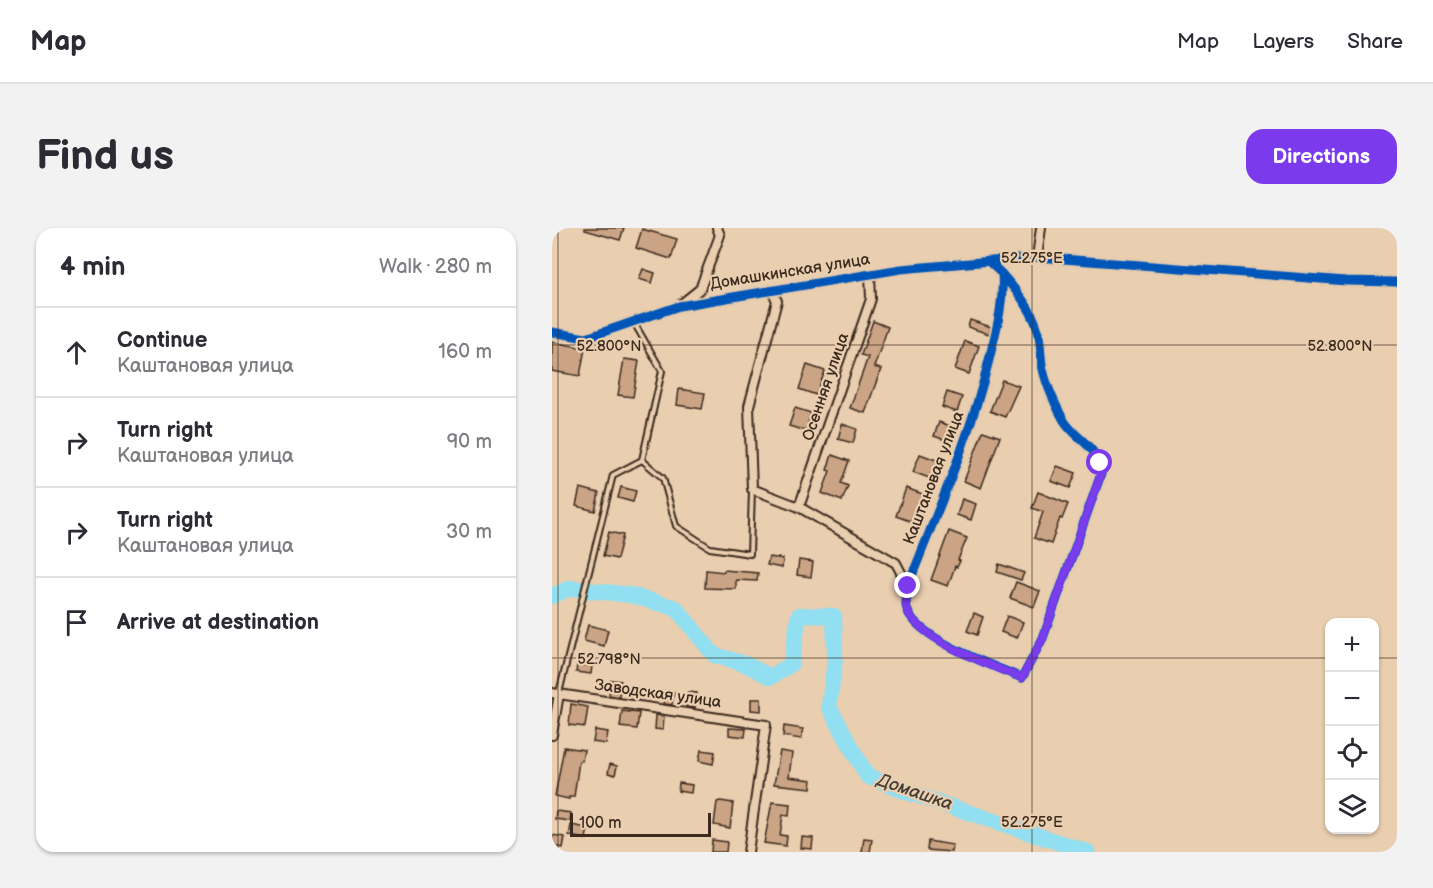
<!DOCTYPE html>
<html lang="en">
<head>
<meta charset="utf-8">
<style>
  :root { --surface:#fff; --page:#f2f2f3; --text:#2b2b33; --muted:#7c7c81; --line:#e1e1e2; --accent:#7c3aed }
  body { margin:0; font-family:"Balsamiq Sans",sans-serif; background:var(--page); color:var(--text) }
  .controls { position:absolute; right:18px; bottom:18px; display:grid; overflow:hidden; border-radius:12px; box-shadow:0 2px 4px #0004 }
  .controls button { width:54px; height:54px; display:grid; place-items:center; padding:0; border:0; border-bottom:2px solid var(--line); background:var(--surface); color:var(--text); font:30px sans-serif }
  .scale { position:absolute; left:18px; bottom:15px; width:141px; box-sizing:border-box; padding-left:6px; border:3px solid #3b2a1e; border-top:0; font-size:16px; line-height:21px; white-space:nowrap; color:#3b2a1e; -webkit-text-stroke:4px #e9ceb0; paint-order:stroke }
  .stop { position:absolute; width:18px; height:18px; margin:-14px; border:4px solid #7c3aed; border-radius:50%; background:#fff }
  .stop.end { background:#7c3aed; border-color:#fff; box-shadow:0 2px 6px #0008 }
  .list { margin:0; padding:0; list-style:none }
  h2 { display:flex; justify-content:space-between; align-items:center; height:78px; margin:0; padding:0 24px; font-size:26px }
  h2 small { font-size:20px; font-weight:400; color:var(--muted) }
  .list li { display:grid; grid-template-columns:39px 1fr auto; gap:18px; align-items:center; box-sizing:border-box; height:90px; padding:0 24px; border-top:2px solid var(--line) }
  .list b { display:block; font-size:22px; white-space:nowrap }
  .list p { margin:0; font-size:20px; white-space:nowrap; color:var(--muted) }
  .list em { font-size:20px; font-style:normal; color:var(--muted) }
  .icon { flex:none; width:33px; height:33px; fill:none; stroke:currentColor; stroke-width:2; stroke-linecap:round; stroke-linejoin:round }
  .map { position:relative; flex:none; width:845px; height:624px; overflow:hidden; border-radius:18px }
  header { display:flex; align-items:center; gap:36px; box-sizing:border-box; height:84px; padding:0 30px; background:var(--surface); border-bottom:2px solid var(--line) }
  header strong { font-size:28px }
  nav { display:flex; gap:33px; margin-inline-start:auto; font-size:21px }
  .intro { display:flex; align-items:center; justify-content:space-between; box-sizing:border-box; height:144px; padding:0 36px }
  h1 { margin:0; font-size:42px }
  .button { padding:15px 27px; border-radius:18px; background:var(--accent); color:#fff; font-size:21px; font-weight:700 }
  main { display:flex; gap:36px; padding:0 36px }
  aside { flex:1; background:var(--surface); border-radius:18px; box-shadow:0 2px 4px #0004 }
  .map>svg:first-child { display:block }
</style>
</head>
<body>
<header>
<strong>Map</strong>
<nav><a>Map</a><a>Layers</a><a>Share</a></nav>
</header>
<div class="intro"><h1>Find us</h1><a class="button">Directions</a></div>
<main>
<aside>
<h2>4 min<small>Walk · 280 m</small></h2>
<ul class="list">
<li><svg class="icon" aria-label="ahead" viewBox="0 0 24 24"><path d="M12 20V5M6 11l6-6 6 6"/></svg><div><b>Continue</b><p>Каштановая улица</p></div><em>160 m</em></li>
<li><svg class="icon" aria-label="right" viewBox="0 0 24 24"><path d="M7 20v-9h11M14 6l5 5-5 5"/></svg><div><b>Turn right</b><p>Каштановая улица</p></div><em>90 m</em></li>
<li><svg class="icon" aria-label="right" viewBox="0 0 24 24"><path d="M7 20v-9h11M14 6l5 5-5 5"/></svg><div><b>Turn right</b><p>Каштановая улица</p></div><em>30 m</em></li>
<li><svg class="icon" aria-label="arrive" viewBox="0 0 24 24"><path d="M6 21V4h12l-3 4 3 4H6"/></svg><div><b>Arrive at destination</b></div></li>
</ul>
</aside>
<div class="map">
<svg width="845" height="624" viewBox="0 0 845 624">
  <rect width="100%" height="100%" fill="#e9ceb0"/>
  <filter id="ink" filterUnits="userSpaceOnUse"><feTurbulence type="fractalNoise" baseFrequency=".0167" numOctaves="2"/><feDisplacementMap in="SourceGraphic" scale="12" xChannelSelector="R" yChannelSelector="G"/><feConvolveMatrix kernelMatrix="1 2 1 2 8 2 1 2 1" color-interpolation-filters="sRGB"/></filter>
  <g filter="url(#ink)">
    <g fill="none" stroke-linecap="round" stroke-linejoin="round">
      <path stroke="#91dff1" stroke-width="16" d="M0,368l18,-8 60,7 46,13 38,47 31,9 26,13 20,-13 8,-49 35,1 1,43 -6,47 38,70 40,16 181,60"/>
    </g>
    <g fill="#cba485" stroke="#3b2a1e" stroke-width="1.5">
      <path d="M33,0h39l-4,12 -35,-10z"/>
      <path d="M90,1l35,10 -6,20 -35,-11z"/>
      <path d="M91,41l12,4 -3,10 -13,-4z"/>
      <path d="M418,92l21,7 -2,7 -21,-7z"/>
      <path d="M321,93l15,6 -14,40 7,2 -16,44 -15,-5 18,-51 -7,-2z"/>
      <path d="M413,113l14,5 -10,28 -14,-5z"/>
      <path d="M0,114l33,6 -5,28 -28,-5z"/>
      <path d="M72,131l15,2 -6,36 -15,-2z"/>
      <path d="M255,137l18,6 -9,24 -17,-6z"/>
      <path d="M450,152l17,6 -14,31 -15,-6z"/>
      <path d="M127,161l26,4 -3,16 -25,-4z"/>
      <path d="M395,164l15,5 -5,15 -15,-5z"/>
      <path d="M243,180l16,5 -5,18 -17,-5z"/>
      <path d="M387,194l14,5 -5,14 -14,-5z"/>
      <path d="M290,196l15,5 -4,14 -15,-4z"/>
      <path d="M431,203l17,6 -19,51 -17,-7z"/>
      <path d="M368,226l19,7 -7,18 -19,-7z"/>
      <path d="M280,227l17,6 -8,22 7,3 -6,15 -20,-8 8,-22 -3,-1z"/>
      <path d="M505,238l19,7 -6,15 -19,-7z"/>
      <path d="M69,259l15,4 -3,11 -15,-4z"/>
      <path d="M28,260l19,5 -4,18 -19,-5z"/>
      <path d="M354,260l19,7 -7,18 4,2 -4,9 -22,-8z"/>
      <path d="M486,264l30,12 -6,15 -2,-1 -9,26 -17,-6 9,-26 -11,-4z"/>
      <path d="M410,271l14,5 -5,16 -14,-5z"/>
      <path d="M397,303l18,7 -9,22 2,1 -3,6 -2,-1 -7,20 -17,-6z"/>
      <path d="M57,304l14,3 -6,24 -14,-3z"/>
      <path d="M217,329l14,2 -1,9 -15,-3z"/>
      <path d="M247,332l14,2 -2,15 -14,-2z"/>
      <path d="M447,336l25,9 -3,7 -24,-8z"/>
      <path d="M154,342l18,2v-2l34,3 -1,8 -21,-1v9l-31,-1z"/>
      <path d="M464,354l24,9 -6,16 -24,-9z"/>
      <path d="M422,385l9,4 -6,18 -10,-4z"/>
      <path d="M455,388l16,6 -6,16 -16,-6z"/>
      <path d="M36,397l20,5 -4,16 -20,-5z"/>
      <path d="M25,437l15,1 -1,8 -15,-2z"/>
      <path d="M59,452l10,1 -2,16 -10,-2z"/>
      <path d="M114,463l8,1 -2,13 -8,-1z"/>
      <path d="M136,464l9,1 -2,15 -9,-1z"/>
      <path d="M199,471h10v12l-10,-1z"/>
      <path d="M19,476l17,3 -3,20 -16,-2z"/>
      <path d="M70,483l17,2 -2,16 -17,-2z"/>
      <path d="M104,487l8,1 -1,14 -8,-1z"/>
      <path d="M232,498l19,3 -2,10 -18,-3z"/>
      <path d="M177,500l17,1 -1,8 -16,-2z"/>
      <path d="M43,502l13,2 -2,12 -13,-2z"/>
      <path d="M12,519l20,3 -2,11h-3l-5,36h-5v2l-14,-3z"/>
      <path d="M149,522l14,2 -2,12 -14,-3z"/>
      <path d="M228,523l12,2 -3,24 23,3 -1,8 -37,-4z"/>
      <path d="M58,536l7,2 -2,9 -7,-2z"/>
      <path d="M127,555l13,2 -1,8 -13,-2z"/>
      <path d="M168,573l13,2 -3,25 -16,-3 3,-23z"/>
      <path d="M220,574l18,2 -1,12 -6,-1 -3,20 7,1 -1,10 -22,-3z"/>
      <path d="M4,583l15,2 -1,8 -15,-2z"/>
      <path d="M19,597l17,3 -2,11 -17,-3z"/>
      <path d="M0,607l13,2 -2,11 -11,-2z"/>
      <path d="M250,609l11,1 -1,11 -11,-1z"/>
      <path d="M312,610l8,1 -2,13h-8z"/>
      <path d="M160,612l15,2 -1,10h-15z"/>
      <path d="M376,613l25,4 -1,7 -25,-2z"/>
    </g>
    <g fill="none" stroke-linecap="round" stroke-linejoin="round">
      <defs>
        <g id="lane">
          <path d="M90,232l21,18 13,48 34,22 40,6 2,-64"/>
          <path d="M7,465l54,-218 29,-15 20,-89 -29,-50"/>
        </g>
        <g id="street">
          <path d="M485,29l4,-29"/>
          <path d="M436,33l14,13c2,30 -6,57 -13,86 -19,78 -52,151 -81,226 0,6 -2,13 -2,19 4,32 89,61 116,73l21,-40 58,-164c-2,-29 -25,-33 -38,-55 -9,-17 -18,-36 -21,-55 -2,-12 -1,-26 -5,-37 -7,-21 -21,-36 -35,-53"/>
          <path d="M220,62l5,11 -28,105 3,83 47,18 97,56 12,23"/>
          <path d="M128,77l20,-16 20,-54 -3,-7"/>
          <path d="M0,104l34,6 93,-32 222,-37 136,-12 309,24 51,1"/>
          <path d="M247,279l72,-208 -1,-25"/>
          <path d="M0,465l214,32 -18,127"/>
          <path d="M0,507l7,-41"/>
        </g>
      </defs>
      <use href="#lane" stroke="#3b2a1e" stroke-width="8"/>
      <use href="#street" stroke="#3b2a1e" stroke-width="12"/>
      <use href="#lane" stroke="#e9ceb0" stroke-width="4"/>
      <use href="#street" stroke="#e9ceb0" stroke-width="8"/>
      <defs>
        <g id="cycleway">
          <path d="M436,33l14,13c2,30 -6,57 -13,86 -19,78 -52,151 -81,226 0,6 -2,13 -2,19 4,32 89,61 116,73l21,-40 58,-164c-2,-29 -25,-33 -38,-55 -9,-17 -18,-36 -21,-55 -2,-12 -1,-26 -5,-37 -7,-21 -21,-36 -35,-53"/>
          <path d="M0,104l34,6 93,-32 222,-37 136,-12 309,24 51,1"/>
        </g>
      </defs>
      <use href="#cycleway" stroke="#e9ceb0" stroke-width="13"/>
      <use href="#cycleway" stroke="#0057b8" stroke-width="9"/>
    </g>
  </g>
  <g fill="none" stroke-linecap="round" stroke-linejoin="round" filter="url(#ink)">
    <path stroke="#7c3aed" stroke-width="8" d="M356,358c0,6 -2,13 -2,19 4,32 89,62 116,73l21,-40 58,-164 -1,-11"/>
  </g>
  <path fill="none" stroke="#3b2a1e" stroke-width="1.5" stroke-opacity="0.45" d="M6,0v624M480,0v624M0,117h845M0,430h778M822,430h23"/>
  <g text-anchor="middle" dominant-baseline="central" stroke-width="4.5" stroke-linejoin="round" paint-order="stroke">
    <g font-size="16" fill="#3b2a1e" stroke="#e9ceb0">
      <text transform="translate(238 44) rotate(-9)">Домашкинская улица</text>
      <text transform="translate(274 159) rotate(-71)">Осенняя улица</text>
      <text transform="translate(382 250) rotate(-69)">Каштановая улица</text>
      <text transform="translate(106 466) rotate(8)">Заводская улица</text>
    </g>
    <g font-size="18" font-style="italic" fill="#443c33" stroke="#e9ceb0">
      <text transform="translate(363 564) rotate(19)">Домашка</text>
    </g>
  </g>
  <g font-size="15" text-anchor="middle" fill="#3b2a1e" stroke="#e9ceb0" stroke-width="4.5" stroke-linejoin="round" paint-order="stroke">
    <text x="480" y="35">52.275°E</text>
    <text x="57" y="123">52.800°N</text>
    <text x="788" y="123">52.800°N</text>
    <text x="57" y="436">52.798°N</text>
    <text x="480" y="599">52.275°E</text>
  </g>
</svg>
<div class="controls">
<button>+</button>
<button>−</button>
<button><svg class="icon" aria-label="locate" viewBox="0 0 24 24"><circle cx="12" cy="12" r="6"/><path d="M12 2v4M12 18v4M2 12h4M18 12h4"/></svg></button>
<button><svg class="icon" aria-label="layers" viewBox="0 0 24 24"><path d="M12 4l9 5-9 5-9-5zM3 14l9 5 9-5"/></svg></button>
</div>
<div class="scale">100 m</div>
<div class="stop" style="left:548px;top:235px"></div>
<div class="stop end" style="left:356px;top:358px"></div>
</div>
</main>
</body>
</html>
